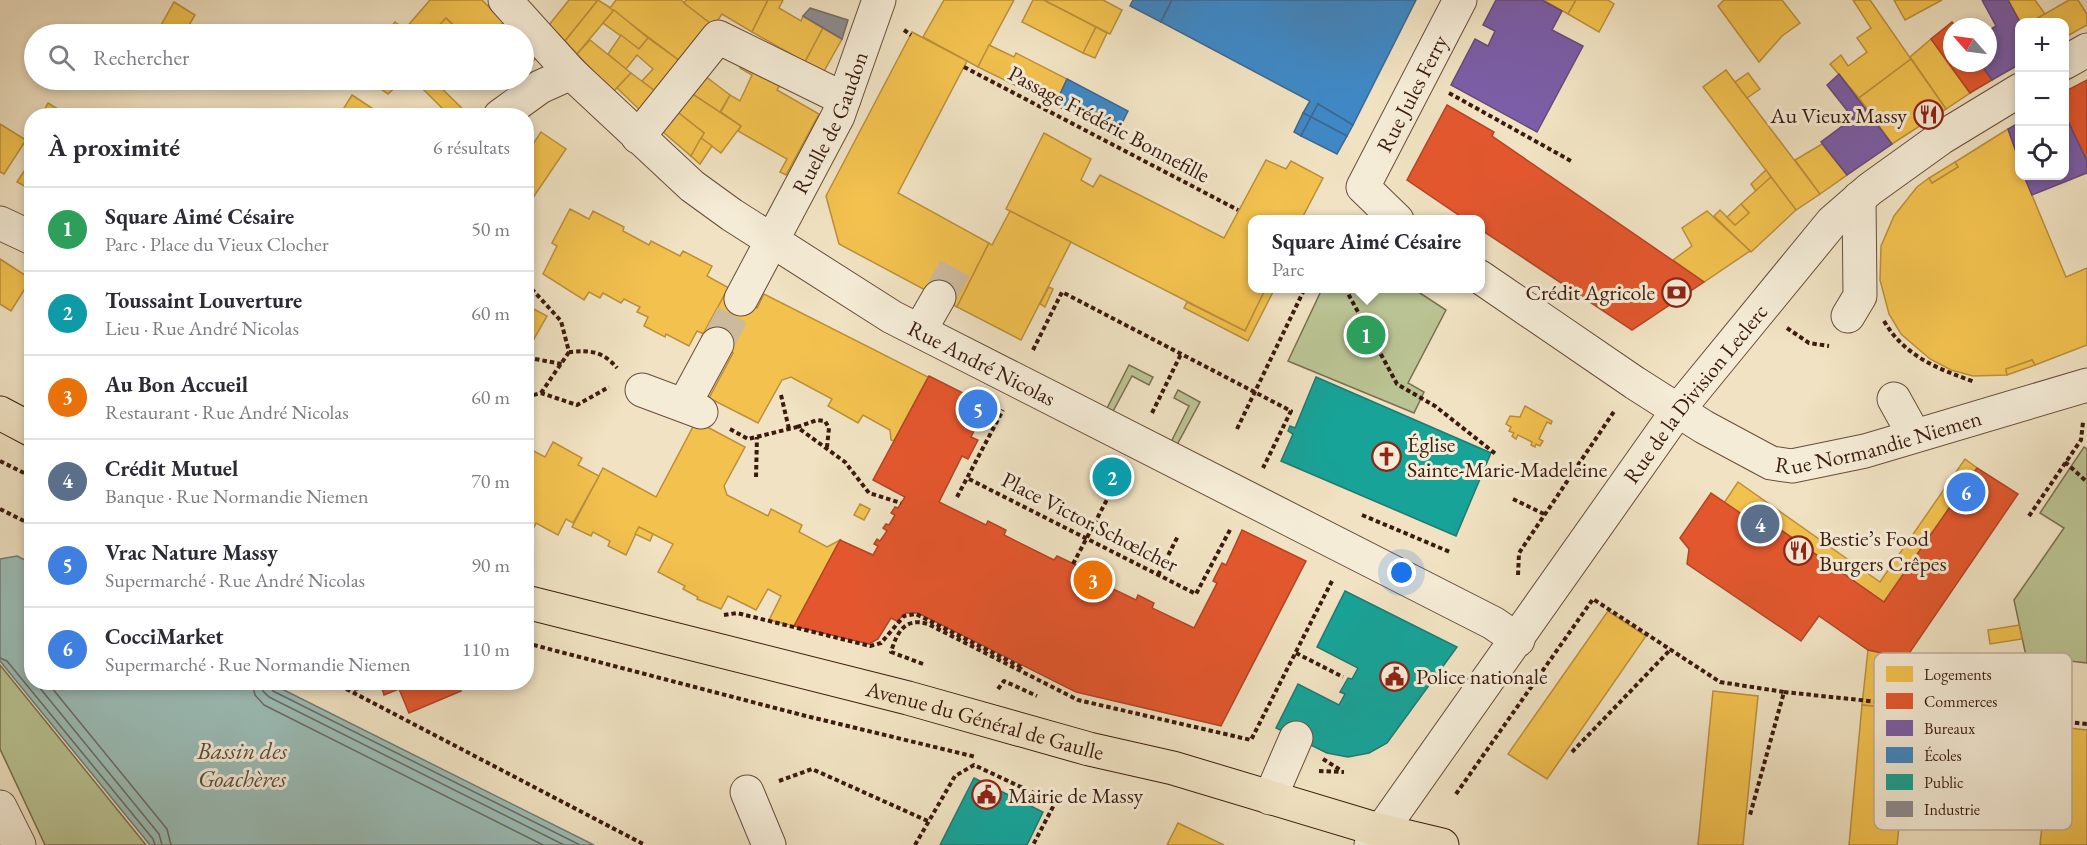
<!DOCTYPE html>
<html lang="fr">
<head>
<meta charset="utf-8">
<style>
  :root { --surface:#fff; --page:#f2f2f3; --text:#2b2b33; --muted:#7c7c81; --line:#e1e1e2; --accent:#8f2418 }
  body { margin:0; font-family:"EB Garamond",serif; background:var(--page); color:var(--text) }
  .controls { position:absolute; right:18px; top:18px; display:grid; overflow:hidden; border-radius:12px; box-shadow:0 3px 9px #0003 }
  .controls button { width:54px; height:54px; display:grid; place-items:center; padding:0; border:0; border-bottom:2px solid var(--line); background:var(--surface); color:var(--text); font:30px sans-serif }
  .compass { position:absolute; left:1943px; top:18px; width:54px; height:54px; border-radius:50%; background:var(--surface); box-shadow:0 3px 9px #0003; rotate:298deg }
  .you { position:absolute; left:1402px; top:573px; width:21px; height:21px; margin:-15px; border:4px solid #fff; border-radius:50%; background:#1a73e8; box-shadow:0 0 0 9px #1a73e833 }
  .badge { display:grid; place-items:center; width:39px; height:39px; border-radius:50%; background:var(--accent); color:#fff; font-size:20px; font-weight:700 }
  .pin { position:absolute; translate:-50% -50%; border:3px solid #fff; box-shadow:0 2px 6px #0006 }
  .popup { position:absolute; left:1248px; top:215px; width:237px; height:78px; box-sizing:border-box; display:grid; place-content:center; border-radius:12px; background:var(--surface); filter:drop-shadow(0 2px 4px #0005); font-size:20px; white-space:nowrap; color:var(--muted) }
  .popup b { font-size:22px; color:var(--text) }
  .popup::after { content:''; position:absolute; left:50%; top:100%; margin-left:-12px; border:12px solid transparent; border-top-color:var(--surface) }
  .list { margin:0; padding:0; list-style:none }
  h2 { display:flex; justify-content:space-between; align-items:center; height:78px; margin:0; padding:0 24px; font-size:26px }
  h2 small { font-size:20px; font-weight:400; color:var(--muted) }
  .list li { display:grid; grid-template-columns:39px 1fr auto; gap:18px; align-items:center; box-sizing:border-box; height:84px; padding:0 24px; border-top:2px solid var(--line) }
  .list b { display:block; font-size:22px; white-space:nowrap }
  .list p { margin:0; font-size:20px; white-space:nowrap; color:var(--muted) }
  .list em { font-size:20px; font-style:normal; color:var(--muted) }
  .icon { flex:none; width:33px; height:33px; fill:none; stroke:currentColor; stroke-width:2; stroke-linecap:round; stroke-linejoin:round }
  .map { position:relative; flex:none; width:2087px; height:845px; overflow:hidden }
  .search { position:absolute; background:var(--surface); box-shadow:0 3px 9px #0003; left:24px; top:24px; width:510px; height:66px; display:flex; align-items:center; gap:15px; box-sizing:border-box; padding:0 21px; border-radius:33px; color:var(--muted); font-size:22px }
  .panel { position:absolute; background:var(--surface); box-shadow:0 3px 9px #0003; left:24px; top:108px; width:510px; height:582px; border-radius:24px }
  .map>svg:first-child { display:block }
</style>
</head>
<body>
<div class="map">
<svg width="2087" height="845" viewBox="0 0 2087 845">
  <rect width="100%" height="100%" fill="#f0e2c2"/>
  <filter id="stains"><feTurbulence type="fractalNoise" baseFrequency=".00333" numOctaves="4"/><feColorMatrix values="0 0 0 0 .2 0 0 0 0 .09 0 0 0 0 .02 0 0 0 .5 -.17"/></filter>
  <radialGradient id="worn" r=".72"><stop offset=".6" stop-color="#630" stop-opacity="0"/><stop offset="1" stop-color="#630" stop-opacity=".3"/></radialGradient>
  <g fill="#bac393" stroke="#7b6f51" stroke-width="1.5">
    <path d="M1322,289h92l32,21 -38,73 16,9 -10,21 -126,-52z"/>
    <path d="M1129,365l24,12 -4,8 -17,-9 -21,39 -10,5z"/>
    <path d="M1178,390l22,12 -29,54 -2,-10 20,-40 -15,-8z"/>
    <path d="M2084,447l3,2v214l-61,-7 -12,-56 50,-72 -24,-15z"/>
    <path d="M0,665l146,180h-101l-45,-96z"/>
  </g>
  <path fill="#9bbdb7" stroke="#757c74" stroke-width="1.5" d="M17,556l14,7 1,119 238,1 324,162h-444l-150,-184v-102z"/>
  <g fill="#f2c14e" stroke="#bb8f3b" stroke-width="1.5">
    <path d="M430,0h52l22,22 -13,12h-28l-17,-16 -14,16h-21l-6,-5z"/>
    <path d="M569,0h29l-33,41 -16,-16z"/>
    <path d="M598,0l16,10 -37,44 -12,-13z"/>
    <path d="M616,0h65l33,26 -30,38 -74,-56z"/>
    <path d="M686,0h82l-16,32 -30,-18 -8,12 -30,-23z"/>
    <path d="M768,0h15l-4,8 22,13 2,-5 20,12 -18,34 -53,-30z"/>
    <path d="M944,0h70l-36,67 -55,-30z"/>
    <path d="M1033,0h11l52,27 -13,26 -61,-31z"/>
    <path d="M1044,0h59l19,10 -12,24z"/>
    <path d="M1543,0h33l-8,14z"/>
    <path d="M1576,0h32l6,4 -15,28 -31,-18z"/>
    <path d="M1724,0h58l18,23 -18,13 -23,26 -41,-56z"/>
    <path d="M1853,0h17l41,59 -52,39 -29,-34 11,-9 7,11 19,-14 -10,-14 14,-10z"/>
    <path d="M1894,0h48l-37,20z"/>
    <path d="M2008,0h27l10,14 -14,8h-11z"/>
    <path d="M2069,0h9l9,14v11l-23,13v-16h-33z"/>
    <path d="M174,2l21,13 -11,19h-28z"/>
    <path d="M614,10l34,28 -9,11 -36,-26z"/>
    <path d="M446,18l12,12 -4,4h-23z"/>
    <path d="M395,22l10,7 6,5h-26z"/>
    <path d="M504,22l12,12h-25z"/>
    <path d="M1096,27l11,6 -12,25 -12,-5z"/>
    <path d="M823,28l19,11 -19,34 -18,-11z"/>
    <path d="M912,32l55,29 -69,132 91,50 -32,64 -118,-63 -13,-48z"/>
    <path d="M621,35l18,14 9,-11 36,26 -25,30 -17,-13 11,-12 -16,-14 -11,14 -18,-15z"/>
    <path d="M1931,39l39,54 -24,16 -36,-52z"/>
    <path d="M590,40l41,33 -18,19 -36,-38z"/>
    <path d="M524,43l13,14 -13,14z"/>
    <path d="M989,45l25,12 2,-4 51,26 -12,26 -77,-38z"/>
    <path d="M745,58l38,22 -6,10 42,24 -33,61 -6,-3 7,-13 -49,-28 3,-5 -20,-14 9,-17 10,6 12,-26 -12,-7z"/>
    <path d="M1911,59l35,50 -54,35 -33,-46z"/>
    <path d="M1726,70l94,124 -24,16 -93,-123z"/>
    <path d="M631,73l28,21 -16,19 -26,-25z"/>
    <path d="M701,73l29,22 -11,19 -31,-23z"/>
    <path d="M1748,73l12,16 -13,9 -12,-16z"/>
    <path d="M368,80h35l-15,14z"/>
    <path d="M413,80h20l1,1 -10,9z"/>
    <path d="M434,81l36,35h-20l-26,-26z"/>
    <path d="M688,91l53,35 -20,27 -20,-15 3,-5 -29,-23z"/>
    <path d="M352,95l32,21h-45z"/>
    <path d="M48,103l13,8 -3,5h-17z"/>
    <path d="M675,110l29,23 -13,23 -29,-25z"/>
    <path d="M0,124l26,16 -22,34 -4,-2z"/>
    <path d="M2008,129l12,34v13h4l42,101 21,-9v77l-52,20 -3,-5 -26,9 1,6 -34,1 -22,-6 -21,-11 -29,-25 -12,-20 -9,-34 1,-34 13,-30 23,-29 12,-9 3,5 26,-16 -3,-5z"/>
    <path d="M541,132l25,17 -40,59v-64l5,3z"/>
    <path d="M1044,133l47,26 -10,21 12,7 7,-12 124,63 42,-78 20,9 5,-8 32,17 -22,42h-49v68h14l-21,43 -239,-122z"/>
    <path d="M701,138l11,8 -12,18 -9,-8z"/>
    <path d="M1822,144l25,31 -27,19 -25,-34z"/>
    <path d="M32,159v31l-15,-8z"/>
    <path d="M1955,162l3,5 -26,16 -3,-5z"/>
    <path d="M1766,170l5,7 -15,14 -5,-7z"/>
    <path d="M1771,177l25,33 -45,42 -37,-36 6,-6 15,15 14,-12 -8,-9z"/>
    <path d="M1741,204l8,9 -14,12 -8,-8z"/>
    <path d="M570,209l19,10 4,-8 31,16 -1,4 26,14 2,-4 29,15 3,-5 29,15 -5,10 22,12 -25,46 -7,-3 -8,15 -23,-12 -1,3 -21,-11 4,-9 -11,-5 3,-5 -16,-8 -3,4 -18,-10 -3,5 -11,-6 -5,8 -41,-26 14,-28 -5,-3z"/>
    <path d="M1010,211l61,31 -50,98 -64,-33 32,-64 3,2z"/>
    <path d="M1707,211l43,40 -46,31 -31,-22 19,-14 -10,-18z"/>
    <path d="M0,259l31,20 -20,32 -11,-7z"/>
    <path d="M1049,287l4,2 -8,18 -5,-3z"/>
    <path d="M1266,288h9l-27,53 -64,-33 3,-6 58,29z"/>
    <path d="M726,292l31,16 7,-14 164,83 -34,64 -3,-1 -1,-10 -27,-15 -5,8 -30,-17 4,-7 -41,-22 -9,3 -24,43 -49,-25 24,-45 -31,-17z"/>
    <path d="M526,305l21,11 -21,37z"/>
    <path d="M2032,360l3,5 -28,10 -1,-6z"/>
    <path d="M1525,406l27,15 -1,3 -4,-2 -8,17 4,2 -3,5 -4,-2 -1,3 -4,-2 1,-3 -14,-7 -2,4 -4,-3 2,-3 -5,-2 2,-4 -5,-3 4,-8 10,1z"/>
    <path d="M696,421l49,26 -21,39 3,9 41,21 3,-7 31,16 -3,7 28,15 13,-7 -46,86 -25,-6 12,-24 -13,-7 -12,21 -28,-14 -7,13 -24,-10 1,-2 -15,-8 2,-3 -27,-14 15,-28 -34,-17 -13,28 -18,-9 2,-5 -17,-9 -2,4 -19,-9 31,-59 53,29z"/>
    <path d="M553,442l29,16 -4,7 21,11 -26,47 -7,-4 -8,16 -22,-12 -3,6 -7,-3v-79l19,10z"/>
    <path d="M1965,459l12,9 -93,134 -126,-88 -6,7 -28,-18 14,-21 142,100z"/>
    <path d="M860,504l10,5 -6,11 -10,-5z"/>
    <path d="M639,527l14,7 -3,7 -15,-7z"/>
    <path d="M1608,611l38,25 -99,143 -39,-25z"/>
    <path d="M2019,625l3,14 -32,5 -2,-14z"/>
    <path d="M1868,650l38,8 -6,51 -38,-4z"/>
    <path d="M1713,691l45,5 -15,149h-45z"/>
    <path d="M1862,705l50,5 -15,135h-48z"/>
    <path d="M2052,726l35,4v115h-47z"/>
    <path d="M1178,823l46,22h-57z"/>
  </g>
  <g fill="#e4572e" stroke="#b24525" stroke-width="1.5">
    <path d="M1952,22l4,5h-4v36h28l12,17 -22,13 -39,-54z"/>
    <path d="M2087,80v81l-23,-48v-21z"/>
    <path d="M1447,105l47,27 -2,4 212,146 -72,48 -152,-101v-9h-14l-59,-40z"/>
    <path d="M929,376l58,29 -16,32 7,3 -10,19 -6,-3 -23,46 47,23 2,-4 18,9 -2,5 50,25 3,-4 30,14 -3,5 52,25 2,-5 16,8 -2,5 42,20 23,-45 -4,-2 9,-18 4,2 16,-35 64,31 -85,165 -145,-34 -158,-79h-12l-9,8 -6,-3 -13,21 -9,5 -75,-18 46,-86 33,15 5,-9 -4,-2 3,-5 3,2 7,-10 -4,-3 3,-4 3,1 6,-10 -4,-2 4,-6 3,1 7,-11 -32,-17z"/>
    <path d="M1977,468l41,26 -112,164 -38,-8 -49,-34 -18,25 -114,-77 2,-15 -9,-11 31,-45 41,28 6,-7 126,88z"/>
    <path d="M351,682h24l-20,9z"/>
    <path d="M380,682h78l3,9 -52,22 -10,-24 -15,6z"/>
  </g>
  <g fill="#7b5ea7" stroke="#684a79" stroke-width="1.5">
    <path d="M1496,0h46l20,11 -10,19 31,16 -46,86 -86,-47 24,-46 13,7 7,-15 -12,-6z"/>
    <path d="M1982,0h26l12,22v42l-28,16 -12,-17h8v-32l8,-5z"/>
    <path d="M1839,74l53,70 -45,31 -26,-33 32,-24 -26,-33z"/>
    <path d="M2064,113l23,48v12l-55,22 -8,-19h40z"/>
    <path d="M2020,122v41l-12,-34z"/>
  </g>
  <g fill="#3f88c5" stroke="#3e678e" stroke-width="1.5">
    <path d="M1133,0h39l-11,22 -31,-16z"/>
    <path d="M1172,0h244l-63,125 -35,-21 -7,13 -8,-4 7,-12 -149,-79z"/>
    <path d="M1067,79l61,32 -12,24 -61,-30z"/>
    <path d="M1318,104l35,21 -6,11 -36,-19z"/>
    <path d="M1303,113l8,4 -10,19 -7,-4z"/>
    <path d="M1311,117l36,19 -10,18 -36,-18z"/>
  </g>
  <g fill="#17a398" stroke="#227a6f" stroke-width="1.5">
    <path d="M1316,377l175,76 -35,83 -175,-75 12,-27 -5,-3 2,-5 5,2z"/>
    <path d="M1345,591l112,56 -70,96 -18,10 -21,4 -21,-4 -51,-25 22,-44 41,21 6,-11 -5,-2 8,-14 4,1 6,-11 -41,-21z"/>
    <path d="M974,778l69,34 -16,33h-87z"/>
  </g>
  <path fill="#8d8d92" stroke="#756b6b" stroke-width="1.5" d="M810,8l38,12 -6,19 -39,-23z"/>
  <g fill="none" stroke-linecap="round" stroke-linejoin="round">
    <g stroke="#6c6c63" stroke-width="1.5">
      <path d="M0,658l7,3 146,178 2,6"/>
      <path d="M35,682l124,152 3,11"/>
      <path d="M47,682l120,147 4,16"/>
      <path d="M252,682l3,13 9,10 279,140"/>
      <path d="M261,682l2,9 6,6 295,148"/>
      <path d="M269,682l4,9 307,154"/>
    </g>
    <g stroke="#ccba9e" stroke-width="33" stroke-dasharray="33 16" stroke-linecap="butt">
      <path d="M939,297l16,-29"/>
      <path d="M717,344l24,-45"/>
    </g>
    <defs>
      <g id="minor">
        <path id="s1" d="M505,0l66,73 121,113 40,29 160,102 601,306 25,17"/>
        <path d="M2064,63l23,-13"/>
        <path d="M500,116l40,-29 31,-14"/>
        <path d="M638,137l80,-100 126,62"/>
        <path id="s2" d="M1397,220l-34,-33 97,-187"/>
        <path d="M0,223l32,15"/>
        <path id="s3" d="M1480,277l155,106 69,44 67,36 21,3 73,-15 222,-66"/>
        <path id="s4" d="M741,299l97,-183 41,-116"/>
        <path d="M1848,316l12,-20 -1,-98"/>
        <path d="M920,330l19,-33"/>
        <path d="M642,390l59,22"/>
        <path d="M1894,399l20,36"/>
        <path d="M684,405l33,-61"/>
        <path d="M747,792l22,53"/>
        <path d="M1270,798l26,-60"/>
        <path d="M0,807l19,38"/>
        <path id="s5" d="M1371,845l307,-435 154,-188 38,-33 71,-51 79,-48"/>
      </g>
      <g id="major">
        <path d="M0,413l32,17"/>
        <path id="s6" d="M526,602l382,96 181,51 84,19 206,62 63,15"/>
      </g>
    </defs>
    <use href="#minor" stroke="#694d3c" stroke-width="35"/>
    <use href="#major" stroke="#3c1b0f" stroke-width="35"/>
    <g stroke="#3c1b0f" stroke-width="4" stroke-dasharray="4.5 3" stroke-linecap="butt">
      <path d="M904,30l7,5"/>
      <path d="M964,67l274,143"/>
      <path d="M1449,93l122,68"/>
      <path d="M526,270l6,7 -3,9 32,35 8,31c21,-2 34,-1 48,16"/>
      <path d="M1345,288l52,96 38,22 62,49"/>
      <path d="M1884,321c20,35 54,48 91,61"/>
      <path d="M1787,328l22,15 20,3"/>
      <path d="M1033,350l29,-58 229,119 -28,57"/>
      <path d="M535,359l27,5"/>
      <path d="M541,393l28,-41"/>
      <path d="M781,395l8,34"/>
      <path d="M526,397l15,-4 36,12 32,-18"/>
      <path d="M1152,413l29,-59"/>
      <path d="M797,427l20,-7 8,1 4,7 -2,19"/>
      <path d="M730,429l18,10 49,-12 48,35 24,31 32,10"/>
      <path d="M1237,429l68,-141"/>
      <path d="M0,461l32,16"/>
      <path d="M2065,462l22,20"/>
      <path d="M756,477l1,-40"/>
      <path d="M969,479l227,115 35,-66"/>
      <path d="M957,497l46,-87"/>
      <path d="M1513,499l31,15"/>
      <path d="M0,509l32,16"/>
      <path d="M1362,515l88,37"/>
      <path d="M2029,516l52,-76 2,-18"/>
      <path d="M1073,564l48,-91"/>
      <path d="M1158,575l20,-39"/>
      <path d="M1518,575l1,-22 96,-143"/>
      <path d="M724,615l13,-2 133,33 11,-3 23,-27 12,-2 105,53 1,-2"/>
      <path d="M526,643l276,72 174,42"/>
      <path d="M1296,653l47,24"/>
      <path d="M923,664l-32,-12c6,-20 14,-35 37,-28l150,76 173,40 82,-161"/>
      <path d="M333,682l312,163"/>
      <path d="M998,689l6,-8 33,15"/>
      <path d="M1784,692l303,32"/>
      <path d="M1572,752l99,-103"/>
      <path d="M1323,759l19,12"/>
      <path d="M1319,771l25,1"/>
      <path d="M779,781l33,-12 118,53"/>
      <path d="M1456,794l137,-195 127,83 64,10 -34,123"/>
      <path d="M915,845l40,-69 19,-11 81,38 -22,42"/>
    </g>
    <use href="#minor" stroke="#f5ecd7" stroke-width="33"/>
    <use href="#major" stroke="#f0e2c2" stroke-width="33"/>
  </g>
  <defs>
    <symbol id="restaurant-ring" viewBox="-11 -11 22 22"><circle r="9.5" fill="#f5ecd7" stroke="#8f2418" stroke-width="1.5"/><path d="M-5-6h1v4h1v-4h1v4h1v-4h1v5L-1.5 .5V6h-2V.5L-5-1ZM5-6V6H3V1.5H1.5Q1.5-4 5-6Z" fill="#8f2418"/></symbol>
    <symbol id="bank-ring" viewBox="-11 -11 22 22"><circle r="9.5" fill="#f5ecd7" stroke="#8f2418" stroke-width="1.5"/><path d="M-6-4H6V4H-6ZM0-2.3a2.3 2.3 0 1 0 0 4.6a2.3 2.3 0 1 0 0-4.6Z" fill="#8f2418"/></symbol>
    <symbol id="church-ring" viewBox="-11 -11 22 22"><circle r="9.5" fill="#f5ecd7" stroke="#8f2418" stroke-width="1.5"/><path d="M-1.2-6h2.4v3.5h3.3v2.4h-3.3V6h-2.4V-.1h-3.3v-2.4h3.3Z" fill="#8f2418"/></symbol>
    <symbol id="civic-ring" viewBox="-11 -11 22 22"><circle r="9.5" fill="#f5ecd7" stroke="#8f2418" stroke-width="1.5"/><path d="M-.6-6.5H3V-4.5H.6V-3L4-1V1h2V6H-6V1h2V-1L-.6-3ZM-1.2 2.5V6h2.4V2.5Z" fill="#8f2418"/></symbol>
  </defs>
  <g fill-rule="evenodd">
    <use href="#restaurant-ring" x="1912" y="98" width="33" height="33"/>
    <use href="#bank-ring" x="1660" y="276" width="33" height="33"/>
    <use href="#church-ring" x="1370" y="440" width="33" height="33"/>
    <use href="#restaurant-ring" x="1782" y="534" width="33" height="33"/>
    <use href="#civic-ring" x="1378" y="660" width="33" height="33"/>
    <use href="#civic-ring" x="970" y="778" width="33" height="33"/>
  </g>
  <g text-anchor="middle" dominant-baseline="central" stroke-width="6" stroke-linejoin="round" paint-order="stroke">
    <g font-size="22" fill="#3c1b0f" stroke="#f5ecd7">
      <text stroke="none"><textPath href="#s2" startOffset="153">Rue Jules Ferry</textPath></text>
      <text stroke="none"><textPath href="#s4" startOffset="198">Ruelle de Gaudon</textPath></text>
      <text transform="translate(1109 124) rotate(28)">Passage Frédéric Bonnefille</text>
      <text stroke="none"><textPath href="#s1" startOffset="604">Rue André Nicolas</textPath></text>
      <text stroke="none"><textPath href="#s5" startOffset="556">Rue de la Division Leclerc</textPath></text>
      <text stroke="none"><textPath href="#s3" startOffset="456">Rue Normandie Niemen</textPath></text>
      <text transform="translate(1090 522) rotate(27)">Place Victor Schœlcher</text>
      <text stroke="none"><textPath href="#s6" startOffset="474">Avenue du Général de Gaulle</textPath></text>
    </g>
    <g font-size="22" fill="#3c1b0f" stroke="#f5ecd7" text-anchor="start">
      <text x="1907" y="115" text-anchor="end">Au Vieux Massy</text>
      <text x="1655" y="292" text-anchor="end">Crédit Agricole</text>
      <text x="1407" y="444">Église<tspan x="1407" dy="25">Sainte-Marie-Madeleine</tspan></text>
      <text x="1819" y="538">Bestie’s Food<tspan x="1819" dy="25">Burgers Crêpes</tspan></text>
      <text x="1416" y="676">Police nationale</text>
      <text x="1008" y="795">Mairie de Massy</text>
    </g>
    <g font-size="24" font-style="italic" fill="#584c41" stroke="#f5ecd7">
      <text x="242" y="750">Bassin des<tspan x="242" dy="28">Goachères</tspan></text>
    </g>
  </g>
  <rect x="1874" y="653" width="198" height="177" rx="9" fill="#f5ecd7" stroke="#bead9b" stroke-width="1.5"/>
  <rect x="1886" y="666" width="27" height="16" fill="#f2c14e"/>
  <rect x="1886" y="693" width="27" height="16" fill="#e4572e"/>
  <rect x="1886" y="720" width="27" height="16" fill="#7b5ea7"/>
  <rect x="1886" y="747" width="27" height="16" fill="#3f88c5"/>
  <rect x="1886" y="774" width="27" height="16" fill="#17a398"/>
  <rect x="1886" y="801" width="27" height="16" fill="#8d8d92"/>
  <g font-size="16" fill="#3c1b0f">
    <text x="1924" y="680">Logements</text>
    <text x="1924" y="707">Commerces</text>
    <text x="1924" y="734">Bureaux</text>
    <text x="1924" y="761">Écoles</text>
    <text x="1924" y="788">Public</text>
    <text x="1924" y="815">Industrie</text>
  </g>
  <rect width="100%" height="100%" filter="url(#stains)"/>
  <rect width="100%" height="100%" fill="url(#worn)"/>
</svg>
<div class="controls">
<button>+</button>
<button>−</button>
<button><svg class="icon" aria-label="locate" viewBox="0 0 24 24"><circle cx="12" cy="12" r="6"/><path d="M12 2v4M12 18v4M2 12h4M18 12h4"/></svg></button>
</div>
<svg class="compass" viewBox="-18 -18 36 36"><path d="M0-13l5 13h-10z" fill="#e53935"/><path d="M0 13l5-13h-10z" fill="#7c7c81"/></svg>
<div class="you"></div>
<div class="pin badge" style="left:1366px;top:335px;background:#2e9e5b">1</div>
<div class="popup"><b>Square Aimé Césaire</b>Parc</div>
<div class="pin badge" style="left:1112px;top:477px;background:#0f9aa8">2</div>
<div class="pin badge" style="left:1093px;top:580px;background:#e8710a">3</div>
<div class="pin badge" style="left:1760px;top:524px;background:#5c6f8a">4</div>
<div class="pin badge" style="left:978px;top:409px;background:#3f7fe0">5</div>
<div class="pin badge" style="left:1966px;top:492px;background:#3f7fe0">6</div>
<div class="search"><svg class="icon" aria-label="search" viewBox="0 0 24 24"><circle cx="10" cy="10" r="6"/><path d="M15 15l6 6"/></svg>Rechercher</div>
<section class="panel">
<h2>À proximité<small>6 résultats</small></h2>
<ul class="list">
<li><span class="badge" style="background:#2e9e5b">1</span><div><b>Square Aimé Césaire</b><p>Parc · Place du Vieux Clocher</p></div><em>50 m</em></li>
<li><span class="badge" style="background:#0f9aa8">2</span><div><b>Toussaint Louverture</b><p>Lieu · Rue André Nicolas</p></div><em>60 m</em></li>
<li><span class="badge" style="background:#e8710a">3</span><div><b>Au Bon Accueil</b><p>Restaurant · Rue André Nicolas</p></div><em>60 m</em></li>
<li><span class="badge" style="background:#5c6f8a">4</span><div><b>Crédit Mutuel</b><p>Banque · Rue Normandie Niemen</p></div><em>70 m</em></li>
<li><span class="badge" style="background:#3f7fe0">5</span><div><b>Vrac Nature Massy</b><p>Supermarché · Rue André Nicolas</p></div><em>90 m</em></li>
<li><span class="badge" style="background:#3f7fe0">6</span><div><b>CocciMarket</b><p>Supermarché · Rue Normandie Niemen</p></div><em>110 m</em></li>
</ul>
</section>
</div>
</body>
</html>
